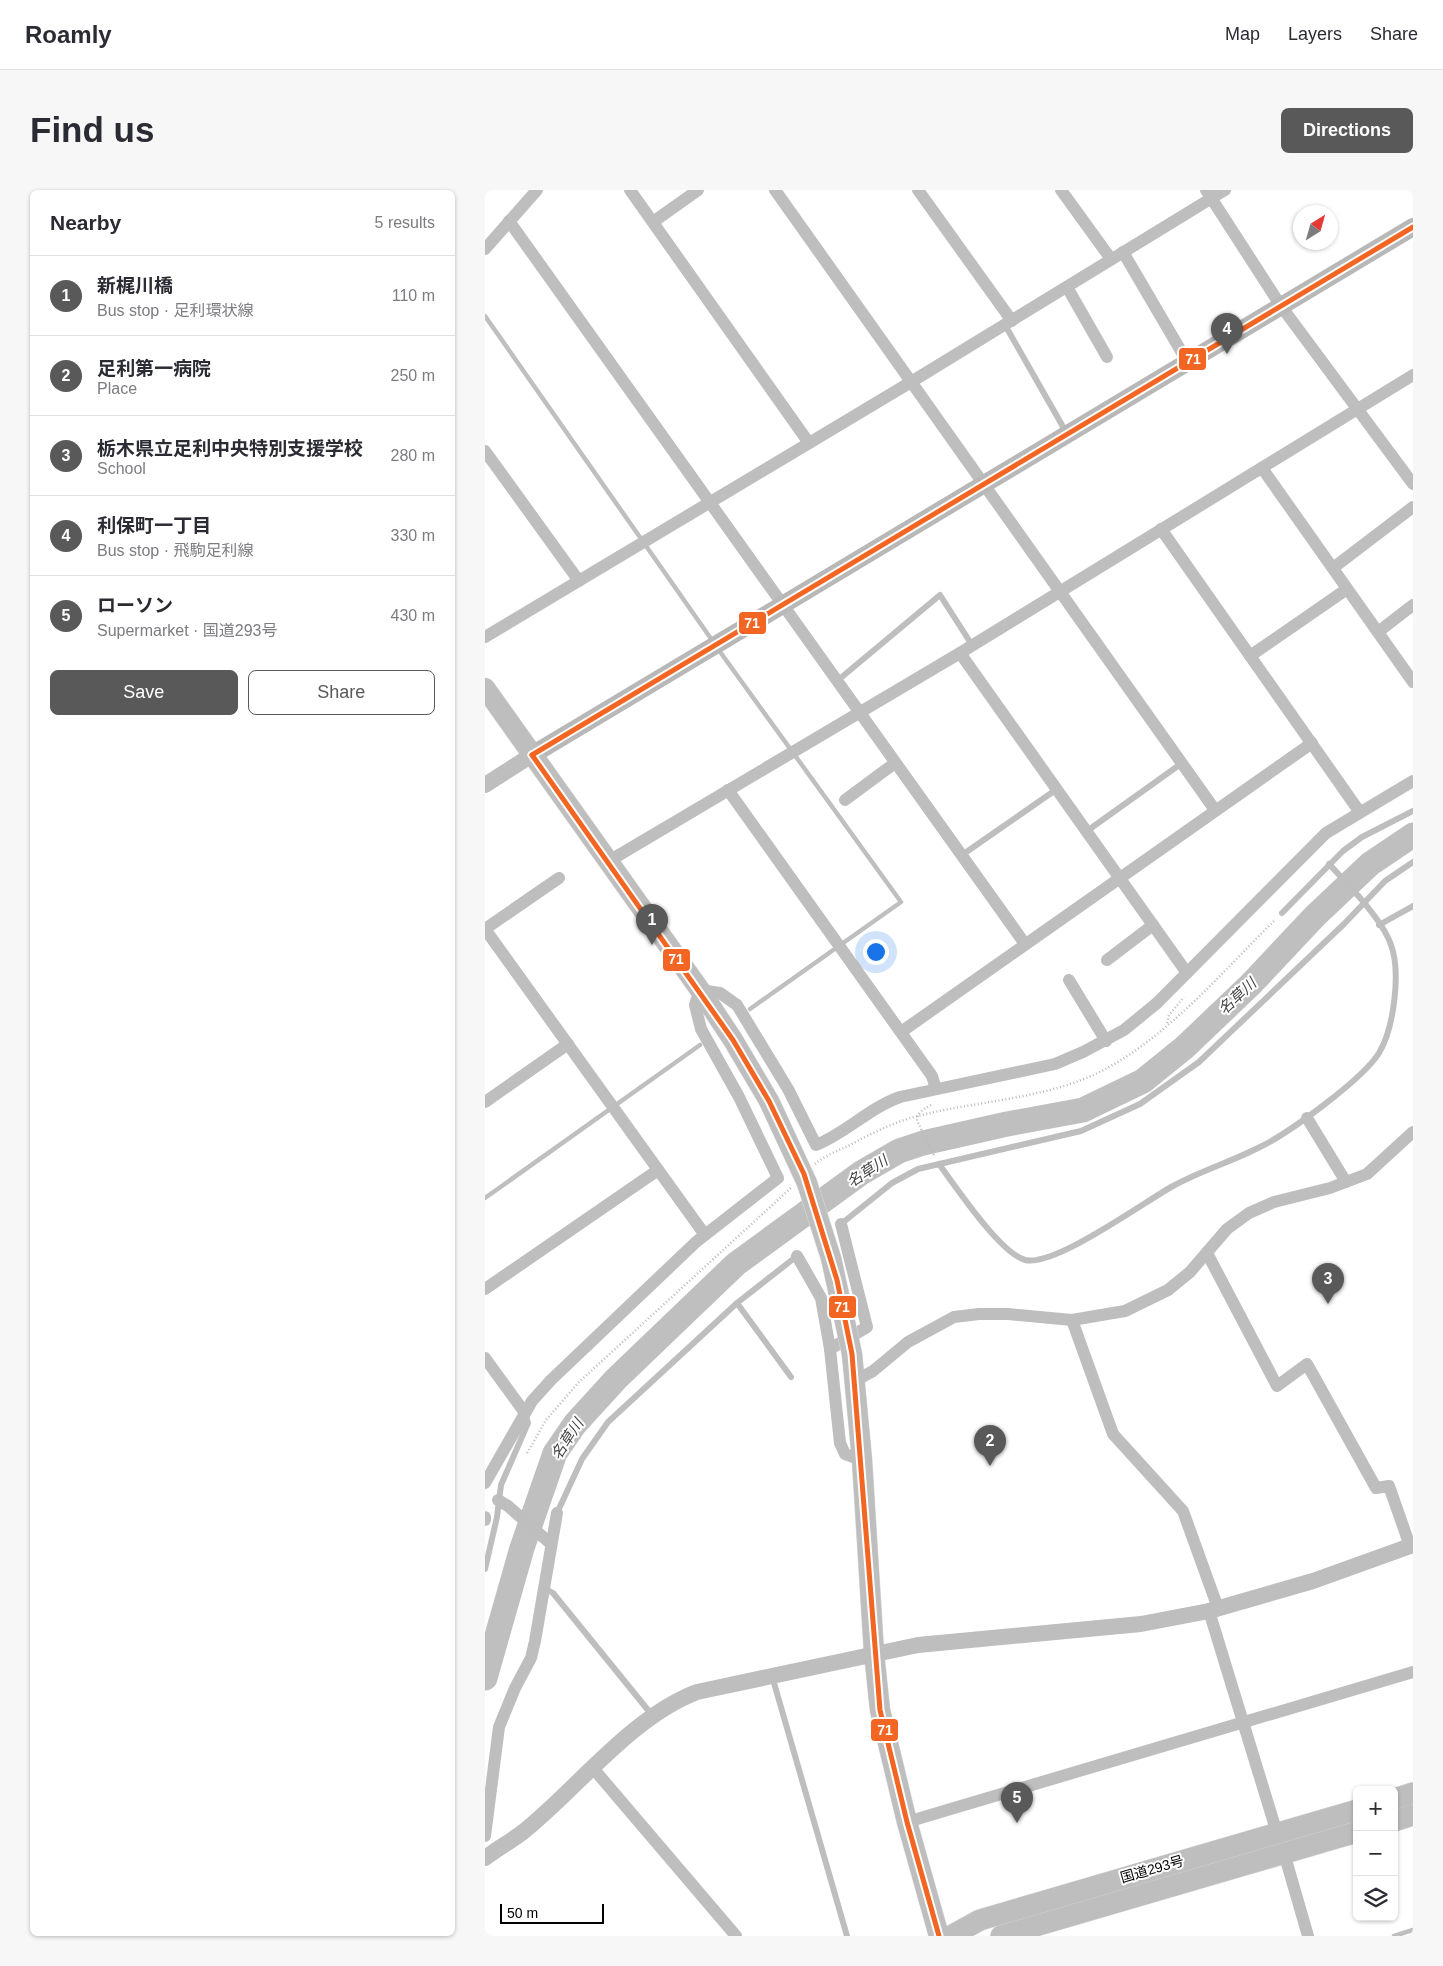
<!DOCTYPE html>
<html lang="en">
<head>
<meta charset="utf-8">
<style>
  :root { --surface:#fff; --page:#f7f7f7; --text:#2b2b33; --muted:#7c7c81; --line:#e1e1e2; --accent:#595959 }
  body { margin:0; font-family:Helvetica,"Noto Sans JP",sans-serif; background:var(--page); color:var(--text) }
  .controls { position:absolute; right:15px; bottom:15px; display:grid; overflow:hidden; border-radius:8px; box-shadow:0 1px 4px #0004 }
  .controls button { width:45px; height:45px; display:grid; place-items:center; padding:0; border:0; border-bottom:1px solid var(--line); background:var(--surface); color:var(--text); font:25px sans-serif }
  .compass { position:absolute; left:808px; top:15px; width:45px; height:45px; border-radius:50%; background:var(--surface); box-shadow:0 1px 4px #0004; rotate:37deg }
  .scale { position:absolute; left:15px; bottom:12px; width:104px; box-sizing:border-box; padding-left:5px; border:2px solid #000; border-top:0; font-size:14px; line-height:18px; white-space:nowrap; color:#000; -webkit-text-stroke:4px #fff; paint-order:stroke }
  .you { position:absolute; left:390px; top:761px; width:18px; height:18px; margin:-12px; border:4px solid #fff; border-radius:50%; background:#1a73e8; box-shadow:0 0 0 8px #1a73e833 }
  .badge { display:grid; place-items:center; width:32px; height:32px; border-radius:50%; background:var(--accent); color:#fff; font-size:16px; font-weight:700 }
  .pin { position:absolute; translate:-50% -41px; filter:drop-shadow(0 1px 2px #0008) }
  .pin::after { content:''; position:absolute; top:26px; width:18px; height:15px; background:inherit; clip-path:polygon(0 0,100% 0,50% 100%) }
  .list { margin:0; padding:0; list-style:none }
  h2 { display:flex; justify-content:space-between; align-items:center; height:65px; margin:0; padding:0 20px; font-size:21px }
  h2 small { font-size:16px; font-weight:400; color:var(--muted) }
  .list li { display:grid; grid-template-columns:32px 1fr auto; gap:15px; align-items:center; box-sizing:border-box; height:80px; padding:0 20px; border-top:1px solid var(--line) }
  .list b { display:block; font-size:19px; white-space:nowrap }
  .list p { margin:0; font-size:16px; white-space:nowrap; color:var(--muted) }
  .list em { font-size:16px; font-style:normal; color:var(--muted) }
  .actions { display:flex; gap:10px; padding:15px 20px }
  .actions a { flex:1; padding:11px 0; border:1px solid var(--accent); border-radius:8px; text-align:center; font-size:18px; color:var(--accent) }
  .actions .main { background:var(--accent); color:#fff }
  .icon { flex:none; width:28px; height:28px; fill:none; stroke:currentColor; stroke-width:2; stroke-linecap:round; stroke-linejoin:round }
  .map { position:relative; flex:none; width:928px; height:1746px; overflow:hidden; border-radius:8px }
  header { display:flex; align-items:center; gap:30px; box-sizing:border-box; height:70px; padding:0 25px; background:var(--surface); border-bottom:1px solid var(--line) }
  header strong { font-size:24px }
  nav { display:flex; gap:28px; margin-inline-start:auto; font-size:18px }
  .intro { display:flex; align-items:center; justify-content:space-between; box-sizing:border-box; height:120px; padding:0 30px }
  h1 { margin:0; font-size:35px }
  .button { padding:12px 22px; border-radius:8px; background:var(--accent); color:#fff; font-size:18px; font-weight:700 }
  main { display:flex; gap:30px; padding:0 30px }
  aside { flex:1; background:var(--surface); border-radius:8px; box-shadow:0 1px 4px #0004 }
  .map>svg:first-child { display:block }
</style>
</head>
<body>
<header>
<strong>Roamly</strong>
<nav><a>Map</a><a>Layers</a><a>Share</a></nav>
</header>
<div class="intro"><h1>Find us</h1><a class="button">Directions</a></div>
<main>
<aside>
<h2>Nearby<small>5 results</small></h2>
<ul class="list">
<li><span class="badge">1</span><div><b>新梶川橋</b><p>Bus stop · 足利環状線</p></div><em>110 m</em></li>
<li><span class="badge">2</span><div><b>足利第一病院</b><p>Place</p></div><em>250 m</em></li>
<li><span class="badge">3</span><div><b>栃木県立足利中央特別支援学校</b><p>School</p></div><em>280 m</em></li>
<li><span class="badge">4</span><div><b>利保町一丁目</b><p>Bus stop · 飛駒足利線</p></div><em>330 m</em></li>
<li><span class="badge">5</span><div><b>ローソン</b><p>Supermarket · 国道293号</p></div><em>430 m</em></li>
</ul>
<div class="actions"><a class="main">Save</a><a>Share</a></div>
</aside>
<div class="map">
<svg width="928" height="1746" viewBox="0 0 928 1746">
  <rect width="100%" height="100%" fill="#fff"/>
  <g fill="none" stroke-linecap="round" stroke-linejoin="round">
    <g stroke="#bfbfbf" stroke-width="4.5">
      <path d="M0,126l229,327"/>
      <path d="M233,459l183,253 -151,107"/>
      <path d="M0,1008l215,-153"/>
      <path d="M909,1746l19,-6"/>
    </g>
    <path stroke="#bfbfbf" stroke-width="25" d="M0,1488l37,-130 33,-95 20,-29 41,-45 120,-115 125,-91 38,-22 24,-8 84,-19 76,-14 60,-29 42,-34 66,-63 64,-68 55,-52 43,-29"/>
    <defs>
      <g id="primary">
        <path d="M0,498l215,302 33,50 36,61 38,82"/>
        <path d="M367,1164l10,106 12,193 6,57 27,112 32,114"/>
      </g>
      <g id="trunk">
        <path d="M909,1609l19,-6"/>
        <path d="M909,1631l19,-6"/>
        <path d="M466,1746l29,-16 377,-110"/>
        <path d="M516,1746l356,-104"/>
      </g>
    </defs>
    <use href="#primary" stroke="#dbdbdb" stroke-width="21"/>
    <use href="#trunk" stroke="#dbdbdb" stroke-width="22"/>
    <g stroke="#b9b9b9" stroke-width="2.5" stroke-dasharray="1 2.5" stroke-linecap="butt">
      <path d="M682,833l2,-8 15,-18"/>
      <path d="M446,915c-7,4 -14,7 -14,16l17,34"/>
      <path d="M330,974c9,-8 22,-13 33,-18 22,-12 46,-24 70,-30 57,-15 118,-16 173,-40 70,-31 130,-103 184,-156"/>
      <path d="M42,1263l19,-33 33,-38 213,-195"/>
    </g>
    <g stroke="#bebebe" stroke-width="6">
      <path d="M520,135l61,107"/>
      <path d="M352,491l103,-86 32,50"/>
      <path d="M602,641l95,-68"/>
      <path d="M477,665l95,-66"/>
      <path d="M797,723l61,-62 19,-14 51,-26"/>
      <path d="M894,735l34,-19"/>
      <path d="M454,974c17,23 61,89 86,96 30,7 119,-58 148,-74 29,-16 58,-24 87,-39 29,-14 103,-68 119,-94 15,-25 22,-81 12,-108 -8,-25 -44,-62 -62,-81"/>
      <path d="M356,1034l51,-41 26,-14 163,-38 59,-27 59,-42 145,-138 41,-43 28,-19"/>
      <path d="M252,1113l54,74"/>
      <path d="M72,1323l25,-54 26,-37 129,-119 60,-47"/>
      <path d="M0,1379l12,-52 4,-32 27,-62 -3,-10"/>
      <path d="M59,1398l9,5 99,122"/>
      <path d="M287,1486l75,260"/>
    </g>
    <g stroke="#bebebe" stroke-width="12">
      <path d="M145,0l179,253"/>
      <path d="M290,0l440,620"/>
      <path d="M433,0l94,131"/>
      <path d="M576,0l50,69"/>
      <path d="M721,0l75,116 132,178"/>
      <path d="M24,31l516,723"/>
      <path d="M168,32l45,-32"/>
      <path d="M0,59l52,-59"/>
      <path d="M638,62l65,111"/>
      <path d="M582,97l40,70"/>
      <path d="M0,261l94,130"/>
      <path d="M777,278l151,214"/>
      <path d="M676,339l198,282"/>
      <path d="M848,378l80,-61"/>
      <path d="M893,442l35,-27"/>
      <path d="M0,447l426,-255 314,-192"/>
      <path d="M475,463l227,320"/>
      <path d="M765,466l97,-67"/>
      <path d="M243,600l204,286 4,13"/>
      <path d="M360,610l50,-37"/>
      <path d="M124,671l351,-208 453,-278"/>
      <path d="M74,688l-74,51 220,306"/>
      <path d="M622,770l46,-35"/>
      <path d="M584,790l37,61"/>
      <path d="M416,842l411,-289"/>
      <path d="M0,912l83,-58"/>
      <path d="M822,928l39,64"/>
      <path d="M722,1063l70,133 30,-22 69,124 13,-2 21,60"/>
      <path d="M312,1066l24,42 9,51 10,94 5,11 17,6"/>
      <path d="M0,1099l173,-119"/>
      <path d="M587,1130l41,114 70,77 35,97"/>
      <path d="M345,1159l37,-22 -26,-103"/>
      <path d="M0,1168l40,55"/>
      <path d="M370,1191l18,-10 35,-29 46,-25 25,-3h29l64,6 53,-9 43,-21 22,-18 37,-43 22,-16 25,-11 56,-14 37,-14 46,-42"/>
      <path d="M0,1293l47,-82 19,-21 145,-138 82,-64 -39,-81 -38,-68 -6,-24 5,-15 20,3 17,12 51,84 28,56c30,-12 53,-37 84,-48l155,-33 28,-12 41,-22 33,-27 169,-170 87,-52"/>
      <path d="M13,1310l10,6 43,38"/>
      <path d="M0,1327v3"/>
      <path d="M724,1421l68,222"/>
      <path d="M107,1577l144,169"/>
      <path d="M422,1632l506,-150"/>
      <path d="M0,1646l14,-109 16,-39 16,-30 4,-17 22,-128"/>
      <path d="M799,1663l24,83"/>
    </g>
    <g stroke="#bebebe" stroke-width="16">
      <path d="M0,595l47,-30"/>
      <path d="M0,1668c12,-9 26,-17 38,-26 54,-43 108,-115 174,-140l221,-47 223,-21 68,-13 104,-30 100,-36"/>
    </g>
    <path stroke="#b8b8b8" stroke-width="18" d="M47,565l881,-528"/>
    <use href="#primary" stroke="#bebebe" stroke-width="20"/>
    <use href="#trunk" stroke="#bebebe" stroke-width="21"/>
    <defs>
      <path id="primary-bridge" d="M322,993l24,75 21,96"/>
    </defs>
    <use href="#primary-bridge" stroke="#dbdbdb" stroke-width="21" stroke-linecap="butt"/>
    <use href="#primary-bridge" stroke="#bebebe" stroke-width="20"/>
    <defs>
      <g id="bus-1">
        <path d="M47,565l201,285 36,61 35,73 33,106 15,74 28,356 27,112 32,114"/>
        <path d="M47,565l881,-528"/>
      </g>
    </defs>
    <use href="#bus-1" stroke="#fff" stroke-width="9"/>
    <use href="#bus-1" stroke="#f26522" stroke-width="5"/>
  </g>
  <g text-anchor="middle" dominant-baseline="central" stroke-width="4" stroke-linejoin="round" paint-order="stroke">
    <g font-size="14" fill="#000" stroke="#fff">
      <text transform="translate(667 1679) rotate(-16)">国道293号</text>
    </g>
    <g font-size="15" font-style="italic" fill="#444" stroke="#fff">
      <text transform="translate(752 806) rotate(-43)">名草川</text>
      <text transform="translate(382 981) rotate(-33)">名草川</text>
      <text transform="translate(82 1249) rotate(-57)">名草川</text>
    </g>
  </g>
  <g stroke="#fff" stroke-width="2">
    <rect x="693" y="157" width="29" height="24" rx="5" fill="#f26522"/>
    <rect x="253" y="421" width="29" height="24" rx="5" fill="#f26522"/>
    <rect x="177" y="758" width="29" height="24" rx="5" fill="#f26522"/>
    <rect x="343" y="1105" width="29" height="24" rx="5" fill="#f26522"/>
    <rect x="385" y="1528" width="29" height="24" rx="5" fill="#f26522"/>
  </g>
  <g font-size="14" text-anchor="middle" font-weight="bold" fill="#fff">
    <text x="708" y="174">71</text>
    <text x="267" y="438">71</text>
    <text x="191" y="774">71</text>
    <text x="357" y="1122">71</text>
    <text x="400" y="1545">71</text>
  </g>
</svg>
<div class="controls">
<button>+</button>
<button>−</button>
<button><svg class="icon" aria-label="layers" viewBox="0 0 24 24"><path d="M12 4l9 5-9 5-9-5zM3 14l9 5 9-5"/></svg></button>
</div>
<svg class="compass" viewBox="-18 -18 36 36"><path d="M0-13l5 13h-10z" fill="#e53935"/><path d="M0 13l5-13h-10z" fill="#7c7c81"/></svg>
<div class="scale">50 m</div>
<div class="you"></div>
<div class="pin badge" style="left:167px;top:755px">1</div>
<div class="pin badge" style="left:505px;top:1276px">2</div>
<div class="pin badge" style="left:843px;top:1114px">3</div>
<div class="pin badge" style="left:742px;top:164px">4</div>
<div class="pin badge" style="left:532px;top:1633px">5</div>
</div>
</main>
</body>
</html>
